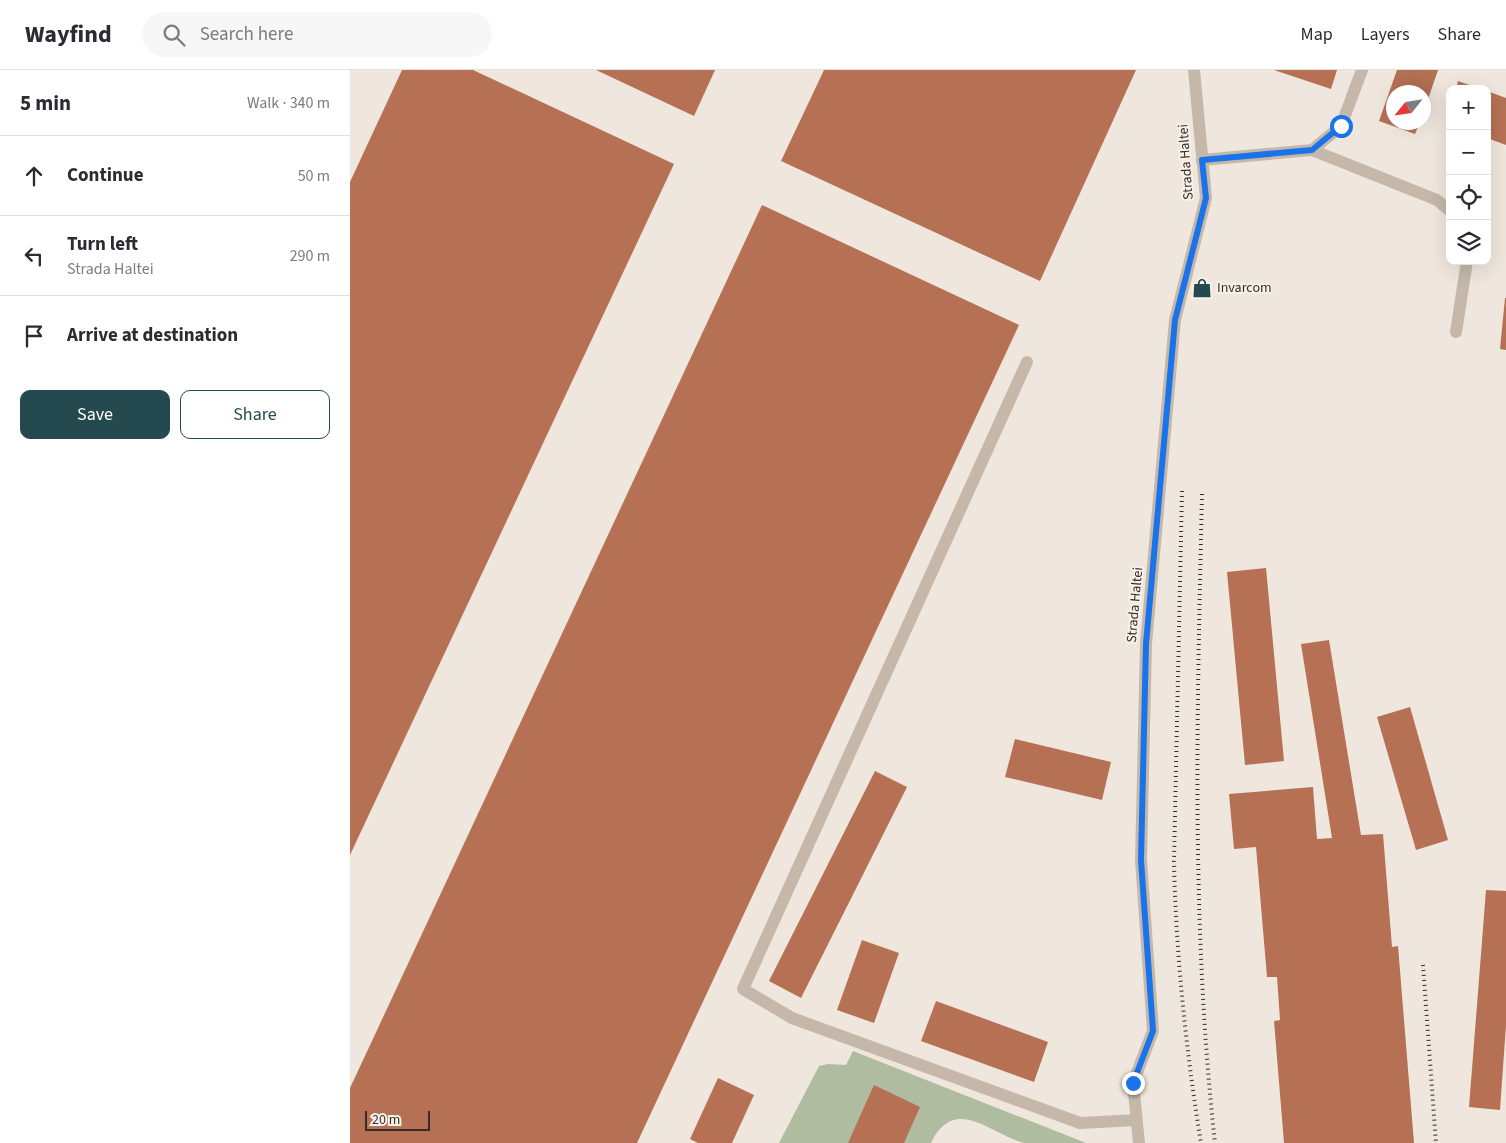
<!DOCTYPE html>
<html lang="en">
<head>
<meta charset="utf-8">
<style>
  :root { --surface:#fff; --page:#f7f7f7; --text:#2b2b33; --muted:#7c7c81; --line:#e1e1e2; --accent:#244a50 }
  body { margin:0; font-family:"Source Sans 3",sans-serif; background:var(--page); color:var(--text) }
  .controls { position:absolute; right:15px; top:15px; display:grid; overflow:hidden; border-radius:10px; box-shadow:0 5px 20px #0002 }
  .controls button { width:45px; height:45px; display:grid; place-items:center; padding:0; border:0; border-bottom:1px solid var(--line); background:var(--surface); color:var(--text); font:25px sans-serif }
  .compass { position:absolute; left:1036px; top:15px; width:45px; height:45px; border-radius:50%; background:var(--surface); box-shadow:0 5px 20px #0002; rotate:240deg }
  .scale { position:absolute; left:15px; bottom:12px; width:65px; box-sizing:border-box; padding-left:5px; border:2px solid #342d29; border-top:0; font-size:14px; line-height:18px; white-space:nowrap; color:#342d29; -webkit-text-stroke:4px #f7f1e9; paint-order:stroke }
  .stop { position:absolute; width:15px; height:15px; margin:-11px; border:4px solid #1a73e8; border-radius:50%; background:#fff }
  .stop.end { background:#1a73e8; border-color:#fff; box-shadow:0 1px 5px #0008 }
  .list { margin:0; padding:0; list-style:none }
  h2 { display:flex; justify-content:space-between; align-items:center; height:65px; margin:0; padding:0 20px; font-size:21px }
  h2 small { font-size:16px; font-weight:400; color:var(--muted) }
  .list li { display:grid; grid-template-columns:32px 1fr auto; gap:15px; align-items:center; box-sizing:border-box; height:80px; padding:0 20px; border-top:1px solid var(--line) }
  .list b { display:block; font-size:19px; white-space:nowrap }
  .list p { margin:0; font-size:16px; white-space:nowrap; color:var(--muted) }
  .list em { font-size:16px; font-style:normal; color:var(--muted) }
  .actions { display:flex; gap:10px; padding:15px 20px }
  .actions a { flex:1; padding:11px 0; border:1px solid var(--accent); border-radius:10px; text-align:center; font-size:18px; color:var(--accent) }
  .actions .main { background:var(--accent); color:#fff }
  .icon { flex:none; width:28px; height:28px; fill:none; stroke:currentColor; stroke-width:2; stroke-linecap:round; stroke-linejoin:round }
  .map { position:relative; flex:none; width:1156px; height:1073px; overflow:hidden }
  header { display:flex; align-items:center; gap:30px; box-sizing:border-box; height:70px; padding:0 25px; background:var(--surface); border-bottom:1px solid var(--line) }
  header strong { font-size:24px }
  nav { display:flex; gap:28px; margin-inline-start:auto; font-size:18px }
  .search { width:350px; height:45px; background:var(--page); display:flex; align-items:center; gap:12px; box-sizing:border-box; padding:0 18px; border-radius:28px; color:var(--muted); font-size:19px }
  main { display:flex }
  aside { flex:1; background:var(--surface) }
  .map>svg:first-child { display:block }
</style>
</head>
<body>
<header>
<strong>Wayfind</strong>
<div class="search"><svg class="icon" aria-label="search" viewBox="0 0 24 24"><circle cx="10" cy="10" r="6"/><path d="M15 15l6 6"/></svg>Search here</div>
<nav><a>Map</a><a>Layers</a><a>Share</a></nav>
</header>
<main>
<aside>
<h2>5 min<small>Walk · 340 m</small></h2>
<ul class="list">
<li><svg class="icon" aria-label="ahead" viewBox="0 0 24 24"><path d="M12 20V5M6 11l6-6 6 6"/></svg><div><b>Continue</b></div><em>50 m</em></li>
<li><svg class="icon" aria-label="left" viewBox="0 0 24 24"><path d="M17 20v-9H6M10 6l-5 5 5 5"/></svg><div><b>Turn left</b><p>Strada Haltei</p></div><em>290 m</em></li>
<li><svg class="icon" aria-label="arrive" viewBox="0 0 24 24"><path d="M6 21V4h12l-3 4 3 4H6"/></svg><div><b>Arrive at destination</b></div></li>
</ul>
<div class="actions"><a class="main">Save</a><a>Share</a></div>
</aside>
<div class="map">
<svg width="1156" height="1073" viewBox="0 0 1156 1073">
  <rect width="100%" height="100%" fill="#efe7dd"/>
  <path fill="#b0bc9f" d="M503,981l233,92c-17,0 -46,0 -62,0 -34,-9 -69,-49 -93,0h-152l40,-77 9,-2 18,1z"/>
  <g fill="#b67154">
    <path d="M52,0h71l201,94 -324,691v-673z"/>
    <path d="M246,0h119l-21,46z"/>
    <path d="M474,0h312l-96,211 -259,-120z"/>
    <path d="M924,0h63l-6,19z"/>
    <path d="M1047,0h41l-14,41v-19h-30v30h26l-5,12 -36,-13z"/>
    <path d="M1108,11l20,7v1h-22z"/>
    <path d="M1137,21l19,7v47l-19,-7z"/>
    <path d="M412,135l257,120 -382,818h-287v-55z"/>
    <path d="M1155,228h1v52l-6,-1z"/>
    <path d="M916,498l18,193 -39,4 -18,-193z"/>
    <path d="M979,570l32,195 22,-1 9,113 6,-1 16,197h-130l-10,-122 6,-1 -3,-43h-10l-11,-130 -22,2 -5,-55 84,-7 4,52 15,-1 -31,-194z"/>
    <path d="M1060,637l38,133 -32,10 -39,-133z"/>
    <path d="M665,669l96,23 -9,38 -97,-23z"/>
    <path d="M525,701l32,16 -106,211 -32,-17z"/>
    <path d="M1136,820l20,1v134l-6,85 -31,-3z"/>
    <path d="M512,870l37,13 -25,70 -37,-13z"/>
    <path d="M586,931l112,41 -14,40 -113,-41z"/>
    <path d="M368,1008l36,17 -22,48h-34l-8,-4z"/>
    <path d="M524,1015l46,22 -16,36h-56z"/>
  </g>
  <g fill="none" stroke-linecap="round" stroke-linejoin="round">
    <g stroke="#c5b8aa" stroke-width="12">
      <path d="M962,80l125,50 13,11"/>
      <path d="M852,90l110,-10 29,-24 21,-56"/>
      <path d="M1106,262l11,-71"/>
      <path d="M677,292l-284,627 49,29 288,105 56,-3"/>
    </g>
    <path stroke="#c5b8aa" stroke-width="12" d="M789,1073l-6,-60 20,-52 -12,-171 5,-216 29,-324 31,-122 -12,-128"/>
    <g stroke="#342d29" stroke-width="4" stroke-dasharray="1 4" stroke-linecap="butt">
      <path d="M832,421l-8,370c2,95 12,189 27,282"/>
      <path d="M852,424c-5,217 -11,433 13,649"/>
      <path d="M1073,895l13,178"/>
    </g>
  </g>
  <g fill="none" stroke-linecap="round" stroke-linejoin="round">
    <path stroke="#1a73e8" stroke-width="6" d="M783,1013l20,-52 -12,-171 5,-216 29,-324 31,-122 -4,-38 110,-10 29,-24"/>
  </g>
  <defs>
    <symbol id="shop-bare" viewBox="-9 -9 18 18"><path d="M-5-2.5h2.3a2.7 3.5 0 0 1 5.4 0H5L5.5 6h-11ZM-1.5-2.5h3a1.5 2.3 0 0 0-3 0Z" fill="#244a50" stroke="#f7f1e9" stroke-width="2.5" paint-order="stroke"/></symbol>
  </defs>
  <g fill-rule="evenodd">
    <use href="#shop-bare" x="838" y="204" width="28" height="28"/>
  </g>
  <g text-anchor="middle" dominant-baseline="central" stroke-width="4" stroke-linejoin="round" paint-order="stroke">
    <g font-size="14" fill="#342d29" stroke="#f7f1e9">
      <text transform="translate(836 92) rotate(-94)">Strada Haltei</text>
      <text transform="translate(785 535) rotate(-85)">Strada Haltei</text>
    </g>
    <g font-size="14" fill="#342d29" stroke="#f7f1e9" text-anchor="start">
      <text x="867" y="218">Invarcom</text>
    </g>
  </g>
</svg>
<div class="controls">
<button>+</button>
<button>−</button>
<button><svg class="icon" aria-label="locate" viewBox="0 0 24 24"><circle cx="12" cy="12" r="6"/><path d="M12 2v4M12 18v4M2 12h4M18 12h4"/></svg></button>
<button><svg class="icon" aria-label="layers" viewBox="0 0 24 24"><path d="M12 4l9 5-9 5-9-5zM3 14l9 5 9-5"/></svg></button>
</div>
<svg class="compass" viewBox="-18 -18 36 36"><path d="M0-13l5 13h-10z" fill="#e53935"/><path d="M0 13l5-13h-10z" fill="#7c7c81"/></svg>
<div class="scale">20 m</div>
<div class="stop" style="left:991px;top:56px"></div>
<div class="stop end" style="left:783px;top:1013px"></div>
</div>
</main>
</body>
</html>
